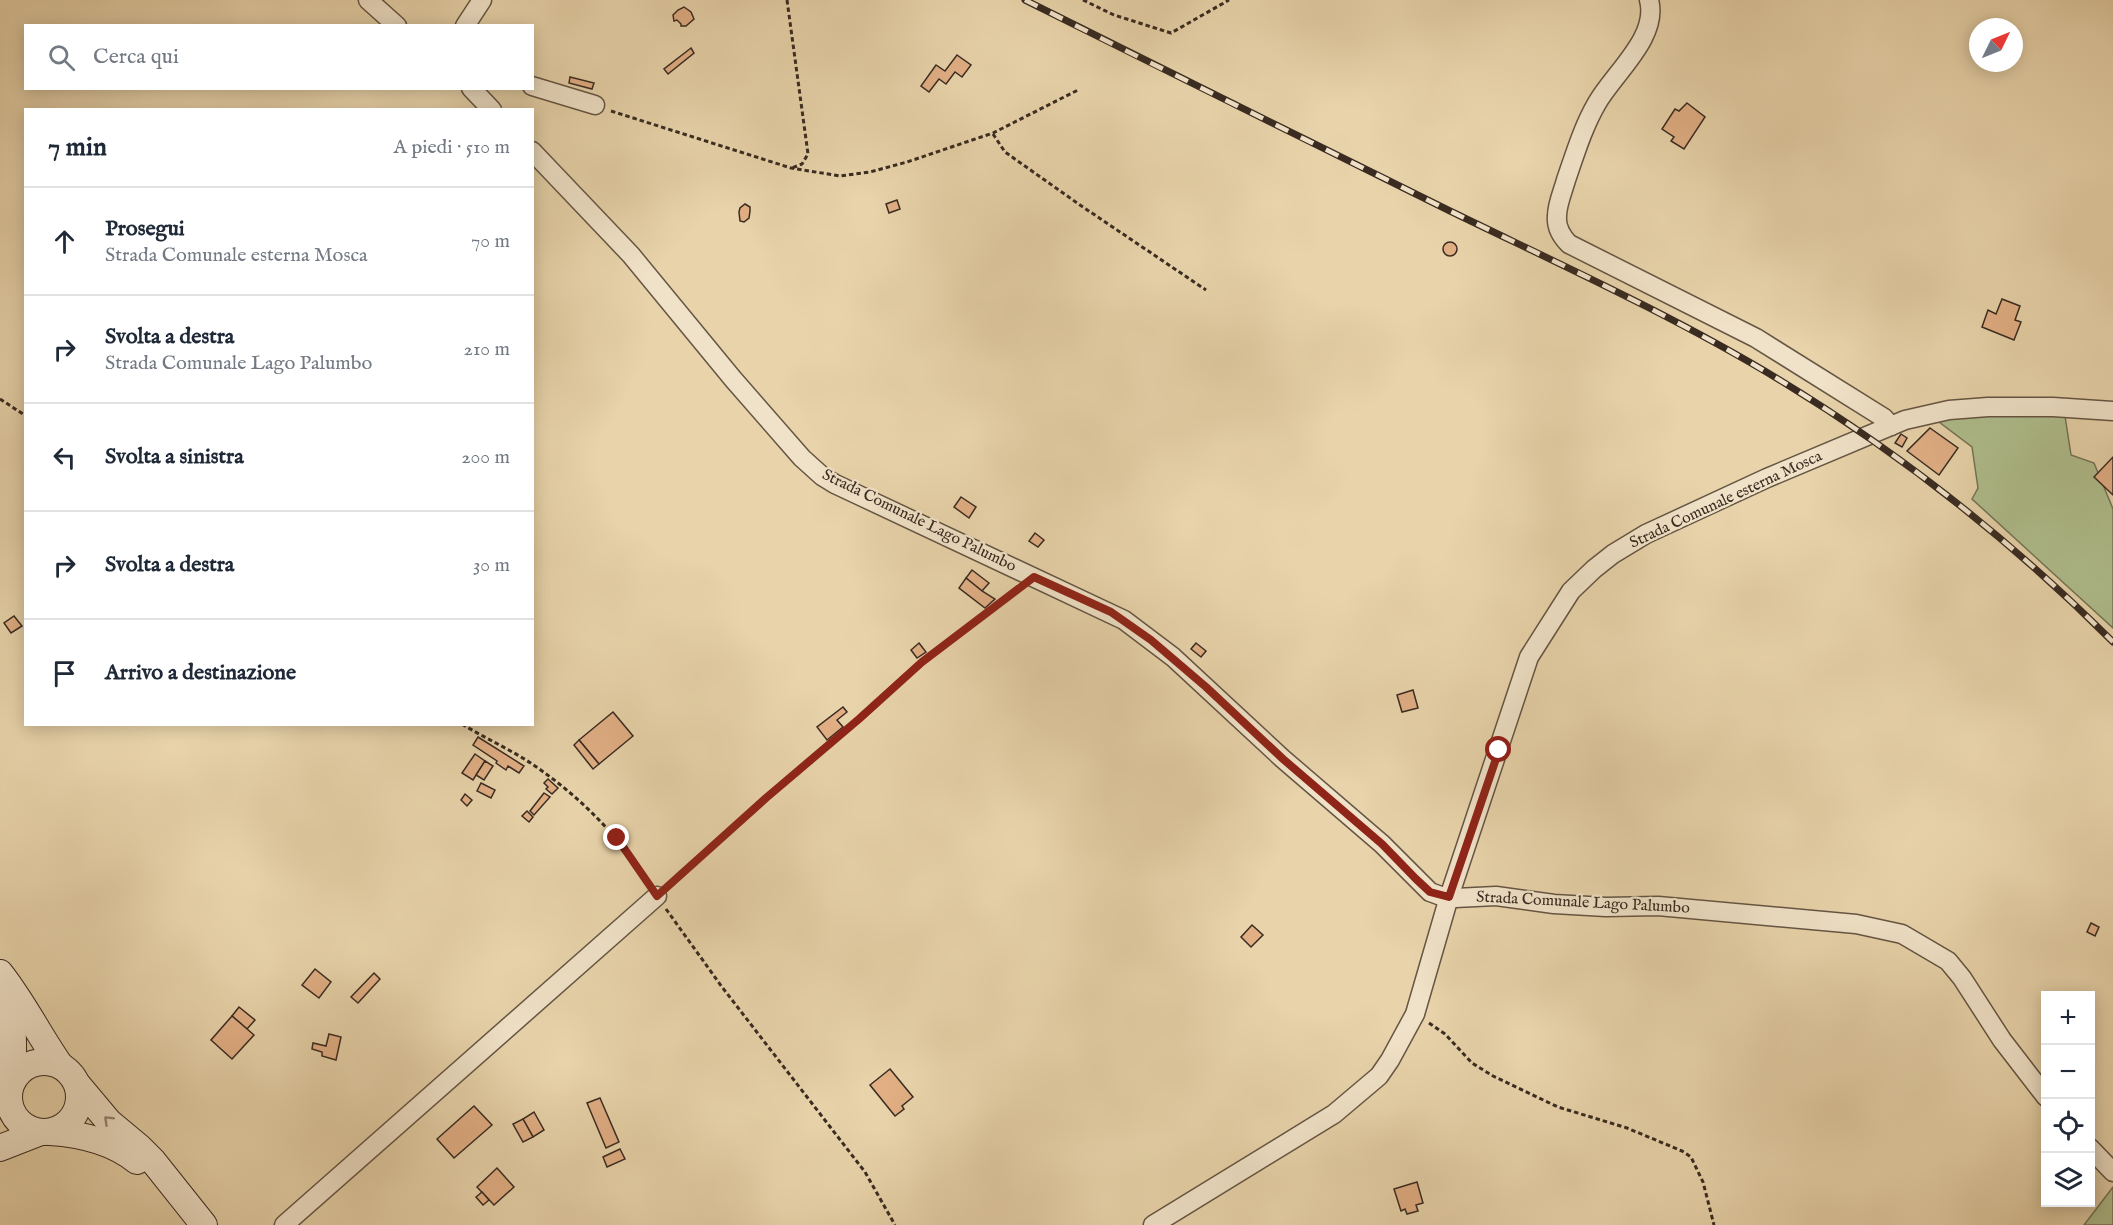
<!DOCTYPE html>
<html lang="it">
<head>
<meta charset="utf-8">
<style>
  :root { --surface:#fff; --page:#f6f6f7; --text:#1f2937; --muted:#747a83; --line:#e0e1e3 }
  body { margin:0; font-family:"IM FELL English",serif; background:var(--page); color:var(--text) }
  .controls { position:absolute; right:18px; bottom:18px; display:grid; overflow:hidden; border-radius:0px; box-shadow:0 3px 15px #0003 }
  .controls button { width:54px; height:54px; display:grid; place-items:center; padding:0; border:0; border-bottom:2px solid var(--line); background:var(--surface); color:var(--text); font:30px sans-serif }
  .compass { position:absolute; left:1969px; top:18px; width:54px; height:54px; border-radius:50%; background:var(--surface); box-shadow:0 3px 15px #0003; rotate:47deg }
  .stop { position:absolute; width:18px; height:18px; margin:-14px; border:4px solid #8f2418; border-radius:50%; background:#fff }
  .stop.end { background:#8f2418; border-color:#fff; box-shadow:0 2px 6px #0008 }
  .list { margin:0; padding:0; list-style:none }
  h2 { display:flex; justify-content:space-between; align-items:center; height:78px; margin:0; padding:0 24px; font-size:26px }
  h2 small { font-size:20px; font-weight:400; color:var(--muted) }
  .list li { display:grid; grid-template-columns:39px 1fr auto; gap:18px; align-items:center; box-sizing:border-box; height:108px; padding:0 24px; border-top:2px solid var(--line) }
  .list b { display:block; font-size:22px; white-space:nowrap }
  .list p { margin:0; font-size:20px; white-space:nowrap; color:var(--muted) }
  .list em { font-size:20px; font-style:normal; color:var(--muted) }
  .icon { flex:none; width:33px; height:33px; fill:none; stroke:currentColor; stroke-width:2; stroke-linecap:round; stroke-linejoin:round }
  .map { position:relative; flex:none; width:2113px; height:1225px; overflow:hidden }
  .search { position:absolute; background:var(--surface); box-shadow:0 3px 15px #0003; left:24px; top:24px; width:510px; height:66px; display:flex; align-items:center; gap:15px; box-sizing:border-box; padding:0 21px; border-radius:0px; color:var(--muted); font-size:22px }
  .panel { position:absolute; background:var(--surface); box-shadow:0 3px 15px #0003; left:24px; top:108px; width:510px; height:618px; border-radius:0px }
  .map>svg:first-child { display:block }
</style>
</head>
<body>
<div class="map">
<svg width="2113" height="1225" viewBox="0 0 2113 1225">
  <rect width="100%" height="100%" fill="#e8d3aa"/>
  <filter id="stains"><feTurbulence type="fractalNoise" baseFrequency=".00333" numOctaves="4"/><feColorMatrix values="0 0 0 0 .2 0 0 0 0 .09 0 0 0 0 .02 0 0 0 .5 -.17"/></filter>
  <radialGradient id="worn" r=".72"><stop offset=".6" stop-color="#630" stop-opacity="0"/><stop offset="1" stop-color="#630" stop-opacity=".3"/></radialGradient>
  <g fill="#afbe8d" stroke="#747457" stroke-width="1.5">
    <path d="M1931,416h134l6,39 23,8 19,46v119l-141,-129 6,-11 -6,-41z"/>
    <path d="M2113,1187v38h-29z"/>
  </g>
  <g fill="#e2af85" stroke="#392b21" stroke-width="1.5">
    <path d="M684,7l7,5 3,7 -8,7h-5v-2l-4,-4 -3,1 -1,-6 5,-5z"/>
    <path d="M691,48l3,5 -26,21 -4,-5z"/>
    <path d="M957,55l14,10 -9,12 -7,-5 -9,12 -7,-5 -10,13 -8,-6 15,-21 9,6z"/>
    <path d="M570,77l24,6 -2,6 -23,-6z"/>
    <path d="M1687,103l18,14 -21,32 -13,-8 3,-4 -12,-8 13,-20 4,2z"/>
    <path d="M897,200l3,9 -11,4 -3,-9z"/>
    <path d="M745,204l5,3v4l-1,7 -5,4 -4,-1 -1,-9 1,-4z"/>
    <circle cx="1450" cy="249" r="7"/>
    <path d="M2002,299l18,7 -5,14 6,2 -7,18 -32,-13 6,-17 8,4z"/>
    <path d="M1930,428l28,20 -19,27 -32,-24z"/>
    <path d="M1901,434l6,4 -5,9 -7,-4z"/>
    <path d="M2113,457v38l-19,-18z"/>
    <path d="M961,497l15,10 -7,11 -15,-11z"/>
    <path d="M1035,533l9,7 -6,7 -9,-6z"/>
    <path d="M972,570l17,13 -7,8 -16,-13z"/>
    <path d="M966,578l16,13 13,8 -10,9 -26,-20z"/>
    <path d="M14,616l8,10 -11,7 -7,-10z"/>
    <path d="M919,643l7,9 -9,6 -6,-8z"/>
    <path d="M1196,643l10,8 -5,6 -10,-8z"/>
    <path d="M1413,690l5,18 -16,4 -5,-17z"/>
    <path d="M843,707l4,5 -10,8 6,7 -16,13 -10,-13z"/>
    <path d="M613,712l20,24 -34,28 -20,-24z"/>
    <path d="M478,737l46,29 -5,7 -11,-7 -2,4 -10,-7 1,-2 -24,-16z"/>
    <path d="M579,740l20,24 -6,5 -19,-24z"/>
    <path d="M475,754l10,7 -12,19 -11,-7z"/>
    <path d="M485,761l8,5 -9,14 -8,-5z"/>
    <path d="M548,779l10,9 -6,6 -6,-5 2,-2 -4,-4z"/>
    <path d="M481,783l14,7 -4,8 -14,-7z"/>
    <path d="M544,793l6,4 -16,18 -4,-4z"/>
    <path d="M465,794l7,6 -5,6 -6,-6z"/>
    <path d="M527,811l6,6 -4,5 -7,-6z"/>
    <path d="M2091,923l8,4 -4,9 -8,-4z"/>
    <path d="M1252,925l11,10 -12,12 -10,-10z"/>
    <path d="M315,969l16,13 -12,16 -17,-13z"/>
    <path d="M374,973l6,6 -22,24 -7,-6z"/>
    <path d="M239,1007l16,13 -8,9 -15,-13z"/>
    <path d="M232,1016l22,19 -22,24 -21,-19z"/>
    <path d="M329,1034l12,3 -5,23 -14,-4v-4l-10,-3 1,-6 13,3z"/>
    <path d="M890,1069l23,28 -11,9 2,3 -9,7 -25,-31z"/>
    <path d="M600,1098l19,44 -13,6 -19,-45z"/>
    <path d="M474,1106l18,19 -38,33 -17,-19z"/>
    <path d="M534,1112l10,18 -11,7 -10,-18z"/>
    <path d="M523,1119l10,18 -10,5 -10,-18z"/>
    <path d="M620,1149l5,10 -18,8 -4,-10z"/>
    <path d="M497,1168l17,19 -20,18 -17,-18z"/>
    <path d="M1417,1182l6,21 -7,2 2,6 -11,3 -2,-5 -4,2 -7,-22z"/>
    <path d="M482,1192l7,8 -6,5 -7,-8z"/>
  </g>
  <g fill="none" stroke-linecap="round" stroke-linejoin="round">
    <defs>
      <g id="street">
        <path d="M368,0l29,26"/>
        <path d="M1649,0c10,37 -35,73 -52,103 -14,24 -22,51 -31,77 -3,11 -9,24 -9,36 -1,11 4,20 12,28l187,94 128,80 7,8"/>
        <path d="M465,26l17,-26"/>
        <path d="M532,86l63,19"/>
        <path d="M471,88l21,22"/>
        <path d="M532,151l99,104 102,124 69,79 20,18 13,8 289,136 49,37 110,102 99,85 48,48 11,4 14,2 41,-2 58,8 52,3 52,-1 198,18 46,10 46,27 14,17 40,62 44,57"/>
        <path d="M2090,1148l23,24"/>
        <path d="M284,1225l373,-329"/>
        <path d="M1153,1225l181,-111 45,-38 11,-16 25,-46 34,-117 80,-240 42,-66 23,-22 19,-15 33,-20 121,-56 138,-58 44,-10 39,-3h65l60,4"/>
      </g>
      <g id="secondary">
        <path d="M0,973c23,29 39,62 60,92"/>
        <path d="M0,989c17,28 13,62 12,93"/>
        <circle cx="44" cy="1097" r="35"/>
        <path d="M78,1085l31,37 30,25 14,14 51,64"/>
        <path d="M50,1132c32,2 62,9 87,29"/>
        <path d="M0,1148l41,-16"/>
      </g>
    </defs>
    <use href="#street" stroke="#655543" stroke-width="21"/>
    <use href="#secondary" stroke="#392b21" stroke-width="28"/>
    <g stroke="#392b21" stroke-width="3" stroke-dasharray="4.5 3" stroke-linecap="butt">
      <path d="M787,0l21,154 -6,10 -10,4"/>
      <path d="M1083,0l31,15 57,18 58,-33"/>
      <path d="M611,111l180,57 49,8 30,-4 37,-10 86,-29 85,-43"/>
      <path d="M993,134l12,18 75,53 126,85"/>
      <path d="M0,399l26,17"/>
      <path d="M462,724c24,15 50,26 73,42 45,31 84,70 113,116"/>
      <path d="M669,886l97,-88 93,-79 63,-58 96,-72"/>
      <path d="M666,909l56,78 143,185 30,53"/>
      <path d="M1429,1023l16,11 27,29 21,13 65,31 69,21 55,23 9,6 12,25 11,43"/>
    </g>
    <use href="#street" stroke="#f0e2c8" stroke-width="18"/>
    <use href="#secondary" stroke="#f0e2c8" stroke-width="26"/>
    <defs>
      <path id="rail" d="M1025,0c141,71 282,140 423,210 111,54 224,105 330,169 122,74 234,162 335,263"/>
    </defs>
    <use href="#rail" stroke="#392b21" stroke-width="7"/>
    <use href="#rail" stroke="#f0e2c8" stroke-width="4.5" stroke-dasharray="14" stroke-linecap="butt"/>
  </g>
  <defs><path id="oneway-chevron" d="M-2-3.5L2.5 0L-2 3.5" fill="none" stroke-width="1.6" stroke-linecap="round" stroke-linejoin="round" transform="scale(1.5)"/></defs>
  <use stroke="#948674" href="#oneway-chevron" transform="translate(108 1120) rotate(-136)"/>
  <g fill="none" stroke-linecap="round" stroke-linejoin="round">
    <path stroke="#8f2418" stroke-width="8" d="M617,838l40,58 109,-98 93,-79 63,-57 112,-85 77,35 40,28 55,47 77,72 99,85 34,35 14,13 19,5 50,-147"/>
  </g>
  <g text-anchor="middle" dominant-baseline="central" stroke-width="4.5" stroke-linejoin="round" paint-order="stroke">
    <g font-size="16" fill="#392b21" stroke="#f0e2c8">
      <text transform="translate(1726 500) rotate(-25)">Strada Comunale esterna Mosca</text>
      <text transform="translate(919 521) rotate(26)">Strada Comunale Lago Palumbo</text>
      <text transform="translate(1583 903) rotate(3)">Strada Comunale Lago Palumbo</text>
    </g>
  </g>
  <rect width="100%" height="100%" filter="url(#stains)"/>
  <rect width="100%" height="100%" fill="url(#worn)"/>
</svg>
<div class="controls">
<button>+</button>
<button>−</button>
<button><svg class="icon" aria-label="locate" viewBox="0 0 24 24"><circle cx="12" cy="12" r="6"/><path d="M12 2v4M12 18v4M2 12h4M18 12h4"/></svg></button>
<button><svg class="icon" aria-label="layers" viewBox="0 0 24 24"><path d="M12 4l9 5-9 5-9-5zM3 14l9 5 9-5"/></svg></button>
</div>
<svg class="compass" viewBox="-18 -18 36 36"><path d="M0-13l5 13h-10z" fill="#e53935"/><path d="M0 13l5-13h-10z" fill="#747a83"/></svg>
<div class="stop" style="left:1499px;top:750px"></div>
<div class="stop end" style="left:617px;top:838px"></div>
<div class="search"><svg class="icon" aria-label="search" viewBox="0 0 24 24"><circle cx="10" cy="10" r="6"/><path d="M15 15l6 6"/></svg>Cerca qui</div>
<section class="panel">
<h2>7 min<small>A piedi · 510 m</small></h2>
<ul class="list">
<li><svg class="icon" aria-label="ahead" viewBox="0 0 24 24"><path d="M12 20V5M6 11l6-6 6 6"/></svg><div><b>Prosegui</b><p>Strada Comunale esterna Mosca</p></div><em>70 m</em></li>
<li><svg class="icon" aria-label="right" viewBox="0 0 24 24"><path d="M7 20v-9h11M14 6l5 5-5 5"/></svg><div><b>Svolta a destra</b><p>Strada Comunale Lago Palumbo</p></div><em>210 m</em></li>
<li><svg class="icon" aria-label="left" viewBox="0 0 24 24"><path d="M17 20v-9H6M10 6l-5 5 5 5"/></svg><div><b>Svolta a sinistra</b></div><em>200 m</em></li>
<li><svg class="icon" aria-label="right" viewBox="0 0 24 24"><path d="M7 20v-9h11M14 6l5 5-5 5"/></svg><div><b>Svolta a destra</b></div><em>30 m</em></li>
<li><svg class="icon" aria-label="arrive" viewBox="0 0 24 24"><path d="M6 21V4h12l-3 4 3 4H6"/></svg><div><b>Arrivo a destinazione</b></div></li>
</ul>
</section>
</div>
</body>
</html>
